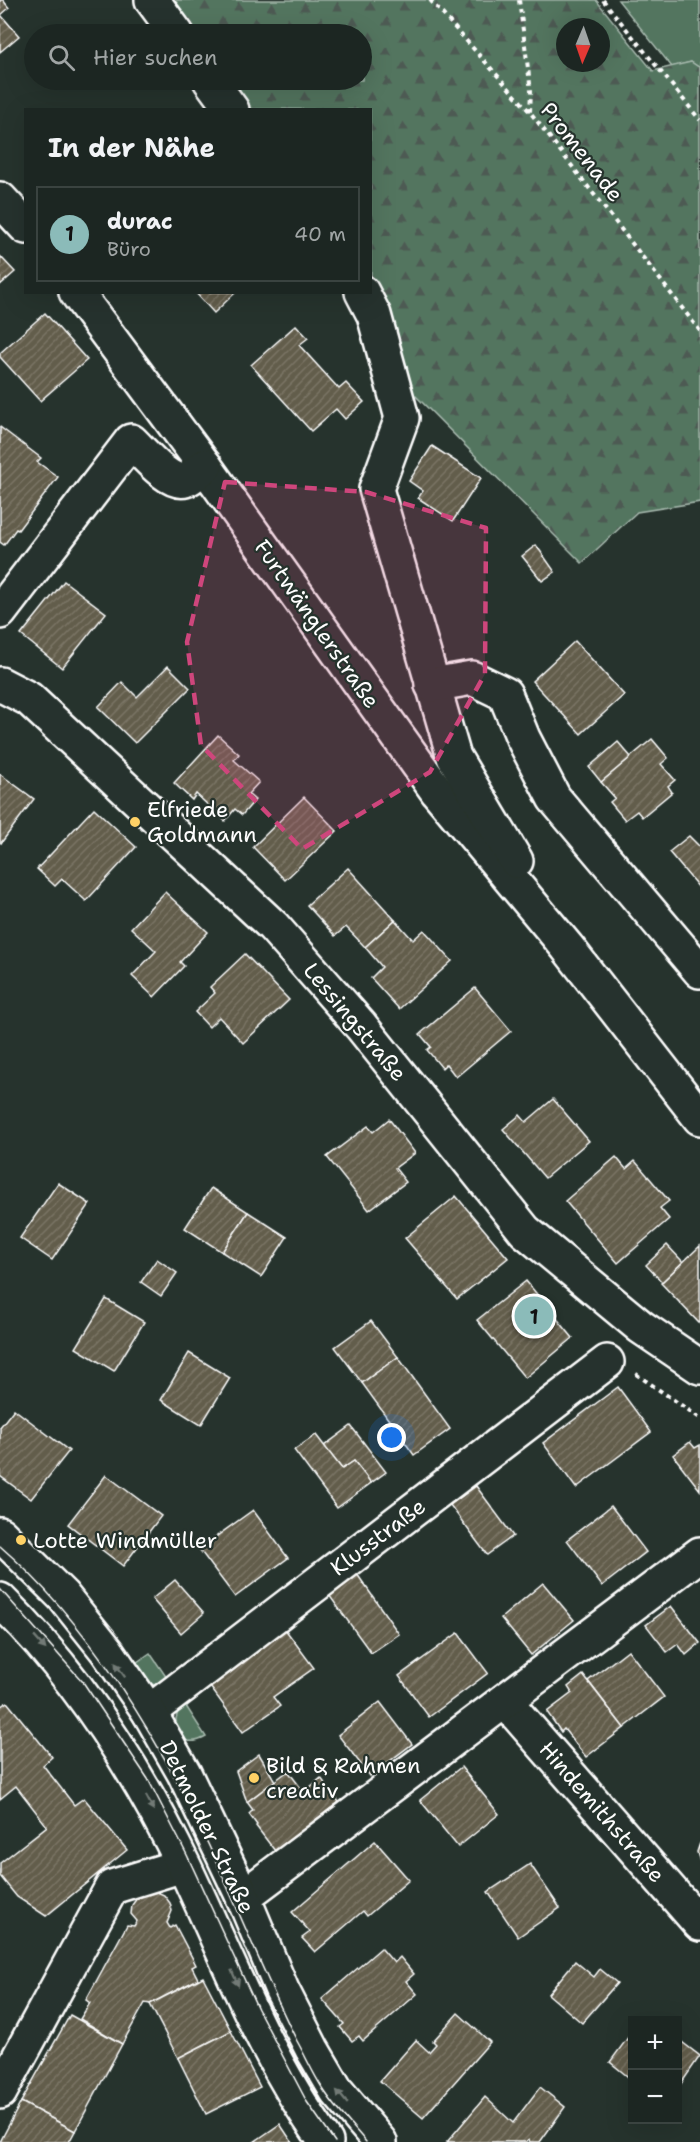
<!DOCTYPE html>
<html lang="de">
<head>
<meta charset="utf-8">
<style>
  :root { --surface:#1c2622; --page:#29322f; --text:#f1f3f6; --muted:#a0a5a5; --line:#3a4340; --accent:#8bbbb9 }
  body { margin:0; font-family:"Shantell Sans",sans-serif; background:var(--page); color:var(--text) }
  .controls { position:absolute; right:18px; bottom:18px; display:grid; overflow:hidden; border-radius:0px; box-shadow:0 6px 24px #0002 }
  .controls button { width:54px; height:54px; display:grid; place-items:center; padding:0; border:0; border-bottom:2px solid var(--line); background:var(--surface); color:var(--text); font:30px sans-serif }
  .compass { position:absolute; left:556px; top:18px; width:54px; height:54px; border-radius:50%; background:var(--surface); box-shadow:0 6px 24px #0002; rotate:182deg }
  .you { position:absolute; left:392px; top:1438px; width:21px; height:21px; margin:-15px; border:4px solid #fff; border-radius:50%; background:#1a73e8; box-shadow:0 0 0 9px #1a73e833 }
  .badge { display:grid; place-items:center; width:39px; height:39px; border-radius:50%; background:var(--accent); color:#111; font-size:20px; font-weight:700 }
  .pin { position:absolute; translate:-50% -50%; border:3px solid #fff; box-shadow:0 2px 6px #0006 }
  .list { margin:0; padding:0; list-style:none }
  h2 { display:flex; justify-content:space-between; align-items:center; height:78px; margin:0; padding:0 24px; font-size:26px }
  h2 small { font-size:20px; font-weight:400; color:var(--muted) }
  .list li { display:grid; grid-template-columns:39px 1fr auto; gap:18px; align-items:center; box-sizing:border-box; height:96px; margin:0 12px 12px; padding:0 12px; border:2px solid var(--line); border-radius:0px }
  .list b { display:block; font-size:22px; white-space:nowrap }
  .list p { margin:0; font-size:20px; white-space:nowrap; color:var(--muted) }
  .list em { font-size:20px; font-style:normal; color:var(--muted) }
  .icon { flex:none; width:33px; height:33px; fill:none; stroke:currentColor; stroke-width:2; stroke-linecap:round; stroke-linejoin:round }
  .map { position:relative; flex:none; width:700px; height:2142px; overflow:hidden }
  .search { position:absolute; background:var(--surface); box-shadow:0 6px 24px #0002; left:24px; top:24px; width:348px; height:66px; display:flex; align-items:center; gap:15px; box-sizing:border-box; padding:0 21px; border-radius:33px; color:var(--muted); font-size:22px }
  .panel { position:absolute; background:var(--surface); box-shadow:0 6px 24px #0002; left:24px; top:108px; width:348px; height:186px; border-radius:0px }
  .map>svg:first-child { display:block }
</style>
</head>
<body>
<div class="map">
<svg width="700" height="2142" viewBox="0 0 700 2142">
  <defs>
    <pattern id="forest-firs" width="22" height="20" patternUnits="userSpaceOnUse" patternTransform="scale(1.5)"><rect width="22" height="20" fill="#52745f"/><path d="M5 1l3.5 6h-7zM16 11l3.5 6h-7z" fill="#4e5a53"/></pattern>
    <pattern id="building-hatch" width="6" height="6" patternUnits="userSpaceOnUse" patternTransform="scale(1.5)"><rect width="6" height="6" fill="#625d4b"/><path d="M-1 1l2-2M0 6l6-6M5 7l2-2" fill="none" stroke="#7a7566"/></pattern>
  </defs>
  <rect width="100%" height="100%" fill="#26332d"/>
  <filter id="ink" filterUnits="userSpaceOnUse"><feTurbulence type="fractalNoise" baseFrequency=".0167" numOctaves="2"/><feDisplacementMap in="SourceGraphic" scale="12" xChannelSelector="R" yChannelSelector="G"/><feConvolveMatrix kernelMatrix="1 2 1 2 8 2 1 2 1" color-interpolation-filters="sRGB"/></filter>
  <g filter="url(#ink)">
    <g fill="#52745f" stroke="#a8baaf" stroke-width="1.5">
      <path d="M618,0h82v68l-9,-6 -19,5z"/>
      <path d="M150,1653l19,28 -10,5c-13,-2 -19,-11 -26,-21z"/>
      <path d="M184,1703l22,34c-29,16 -39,-16 -22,-34z"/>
    </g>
    <path fill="url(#forest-firs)" stroke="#a8baaf" stroke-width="1.5" fill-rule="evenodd" d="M169,0h427l57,71 38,-9 9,6v434l-63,10 -55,51 -176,-177 -35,-103 -1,-173 -120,-1 -22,-29h134v-46h-168zM565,27h36v36h-36z"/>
    <g fill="url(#building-hatch)" stroke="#fff" stroke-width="1.5">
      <path d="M0,0h3l6,8 -8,7 18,21 -19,16z"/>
      <path d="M0,256l15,16 -15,13z"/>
      <path d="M195,292h41l-22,21z"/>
      <path d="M45,313l42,47 -47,41 -40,-44v-4z"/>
      <path d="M296,325l12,13 -9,7 40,44 7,-6 18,19 -19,17 -9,-10 -25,22 -60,-66z"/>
      <path d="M0,427l41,31 -4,4 21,15 -40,53 -2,-1 -12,16 -4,-3z"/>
      <path d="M432,446l49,32 -28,43 -35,-23 5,-7 -14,-10z"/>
      <path d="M536,545l19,27 -13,9 -20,-25z"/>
      <path d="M64,581l42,32 -44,55 -41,-33z"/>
      <path d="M575,641l49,54 -43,39 -49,-53z"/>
      <path d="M168,666l22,22 -55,55 -37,-36 24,-25 15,15z"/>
      <path d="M218,735l21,19 -5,6 25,22 -11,12 7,6 -13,15 -7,-6 -10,12 -29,-27 -4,6 -18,-17z"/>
      <path d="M652,739l16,19 -7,6 14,16 -7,6 4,6 -30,25 -5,-6 -12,9 -15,-18 5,-4 -14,-16z"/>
      <path d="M618,742l13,15 -30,25 -12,-15z"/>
      <path d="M0,774l34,25 -33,44 -1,-1z"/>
      <path d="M304,797l33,34 -52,49 -32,-33z"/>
      <path d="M94,808l42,39 -50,54 -24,-22 -7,7 -18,-17z"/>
      <path d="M689,836l11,11v42l-31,-37z"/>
      <path d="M348,868l47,52 -30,27 -19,-20 -11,9 -28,-31z"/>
      <path d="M165,892l43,40 -28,30 4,4 -30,31 -22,-21 24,-25 -25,-23z"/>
      <path d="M395,920l18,20 11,-10 28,31 -53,48 -28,-31 11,-11 -17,-20z"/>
      <path d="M245,954l44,46 -46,43 -24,-26 -10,10 -14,-15 20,-19 -5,-6z"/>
      <path d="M475,988l36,43 -55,46 -10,-13 -4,4 -15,-18 4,-3 -11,-13z"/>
      <path d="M553,1099l36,42 -44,37 -42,-49 17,-14 6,7z"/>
      <path d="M389,1119l26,34 -20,15 11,14 -37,28 -42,-53 41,-31 5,6z"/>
      <path d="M616,1157l10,12 9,-8 34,40 -9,7 9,11 -51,44 -53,-62z"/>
      <path d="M58,1183l32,21 -38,56 -32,-22z"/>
      <path d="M211,1188l37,24 -26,40 -37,-24z"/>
      <path d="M456,1196l52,62 -51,41 -52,-61z"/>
      <path d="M248,1212l39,25 -26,40 -39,-25z"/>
      <path d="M667,1245l16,17 -21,20 -16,-17z"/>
      <path d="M700,1246v78l-39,-41z"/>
      <path d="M157,1259l20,14 -16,23 -20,-14z"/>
      <path d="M526,1281l47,57 -48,40 -48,-58z"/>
      <path d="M106,1299l38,23 -30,49 -38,-23z"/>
      <path d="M371,1321l27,36 -36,26 -27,-36z"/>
      <path d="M189,1353l41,25 -29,47 -40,-25z"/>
      <path d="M398,1357l52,72 -36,26 -52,-72z"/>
      <path d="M618,1387l33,45 -75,56 -33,-45z"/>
      <path d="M14,1409l55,42 -38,48 -31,-23v-49z"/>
      <path d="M351,1426l35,46 -15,11 -17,-22 -12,8 -18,-23z"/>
      <path d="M316,1435l26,34 12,-8 17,22 -34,25 -43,-58z"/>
      <path d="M690,1442l5,6 5,-3v45l-27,-35z"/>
      <path d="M106,1475l55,41 -38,50 -55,-42z"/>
      <path d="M476,1486l37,50 -26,19 -37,-50z"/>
      <path d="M611,1506l35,46 -44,34 -35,-46z"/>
      <path d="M253,1510l35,48 -53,39 -36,-48z"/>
      <path d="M357,1574l42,60 -28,19 -42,-58z"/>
      <path d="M175,1580l29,33 -23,20 -29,-34z"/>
      <path d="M543,1583l31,37 -43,35 -30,-37z"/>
      <path d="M671,1606l29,37 -14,12 -8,-11 -11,8 -21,-27z"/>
      <path d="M285,1629l29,39 -41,29 7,9 -37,26 -35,-48z"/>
      <path d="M458,1633l30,40 -59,44 -30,-41z"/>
      <path d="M628,1650l36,47 -40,31 -36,-47z"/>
      <path d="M583,1675l41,53 -38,29 -22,-28 -3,3 -14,-20 25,-19 -4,-6z"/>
      <path d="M7,1702l45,55 -9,8 31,40 10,-7 43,52 -81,66 -29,-19 -17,-21v-13l47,-37 -31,-40 -16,13v-92z"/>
      <path d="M380,1702l32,42 -42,32 -32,-41z"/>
      <path d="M259,1754l16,27 -28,21 -11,-31z"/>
      <path d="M461,1767l38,47 -41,33 -38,-47z"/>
      <path d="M288,1771l16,21 17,-14 18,24 -64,49 -19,-25 1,-1 -8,-11 4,-4 -6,-8z"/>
      <path d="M375,1841l34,39 -42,36 -4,-5 -48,41 -13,-14 8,-6 -18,-20z"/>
      <path d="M700,1843v19l-3,-10z"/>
      <path d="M530,1864l30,44 -42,29 -30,-45z"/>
      <path d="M155,1891l9,4 6,8 2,8 -5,12 3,5 5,-3 21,40 -4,2 6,12 -48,25 -5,-1 -23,41 -42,-25 10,-16 -4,-3 41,-75 7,1 3,-5 -6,-7 1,-9 8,-11z"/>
      <path d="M381,1948l13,15 6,-6 14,17 -8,7 11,13 -54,47 -4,-5 -7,5 -12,-14 4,-3 -22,-25z"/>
      <path d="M575,1961l19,16 6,-8 17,14 -35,40 -34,-29z"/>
      <path d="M203,1977l28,54 -53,27 -28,-54z"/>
      <path d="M458,2013l32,29 -67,76 -43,-37 36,-41 13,12 7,-8 -3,-3z"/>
      <path d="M70,2015l52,29 -47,87 -54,-29z"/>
      <path d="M231,2031l29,56 -54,27 -28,-56z"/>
      <path d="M632,2032v48l-22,-18z"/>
      <path d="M678,2039l22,17 -22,32z"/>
      <path d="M540,2087l25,20 -25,35h-10l-1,-2 -3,2h-79l38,-45 28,26z"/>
      <path d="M21,2102l54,29 -6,11h-69z"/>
      <path d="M280,2124l12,18h-38z"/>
    </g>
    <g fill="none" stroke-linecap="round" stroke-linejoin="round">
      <defs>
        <g id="minor">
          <path d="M152,0l25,34"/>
          <path d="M210,80l22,30"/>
          <path d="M0,199l26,28"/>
          <path d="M76,292l129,174 232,325 130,156 133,171"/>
          <path d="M362,292l12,23 28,103 -26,71 78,268 62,104"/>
          <path d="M0,612l131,-171c11,10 38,44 54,39 7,-2 14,-10 20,-14"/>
          <path d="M0,684l29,15 244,227 88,100 164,205 116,96 59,40"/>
          <path d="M432,685l40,-7 33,16 18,44 31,60 146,173"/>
          <path d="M505,1701l195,223"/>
          <path d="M149,1712l458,-350"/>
          <path d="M243,1897l457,-343"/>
          <path d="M0,2092l112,-205 71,-22"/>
        </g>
        <g id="major">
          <path d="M0,1534l63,62 44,55 42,61 35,61 59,124 39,93 30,59 24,41 44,52"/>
          <path d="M0,1600c78,76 138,171 185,268 44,93 80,190 141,274"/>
        </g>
      </defs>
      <use href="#minor" stroke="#fff" stroke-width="38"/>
      <use href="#major" stroke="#fff" stroke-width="38"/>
      <g stroke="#fff" stroke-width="4" stroke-dasharray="4.5 4.5" stroke-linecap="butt">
        <path d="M430,0l100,112 170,219"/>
        <path d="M519,0l12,91 -1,21"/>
        <path d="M603,0l97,120"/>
        <path d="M636,1374l64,44"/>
      </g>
      <use href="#minor" stroke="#26332d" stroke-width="33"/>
      <use href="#major" stroke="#26332d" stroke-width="33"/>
      <g stroke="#fff" stroke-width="1.5">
        <path d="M0,1546c89,77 160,194 209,300 30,65 56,131 88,195 9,16 16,33 26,48 12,19 29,36 43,53"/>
        <path d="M0,1589l83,93 65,97 39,76 71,154 49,93 28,40"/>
      </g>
    </g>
    <defs><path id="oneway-solid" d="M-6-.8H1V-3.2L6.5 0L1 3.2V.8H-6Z" transform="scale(1.5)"/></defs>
    <g fill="#727a76">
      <use href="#oneway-solid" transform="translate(40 1643) rotate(48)"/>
      <use href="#oneway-solid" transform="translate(120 1670) rotate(-125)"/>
      <use href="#oneway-solid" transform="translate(150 1803) rotate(62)"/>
      <use href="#oneway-solid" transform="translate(235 1978) rotate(66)"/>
      <use href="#oneway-solid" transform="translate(342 2097) rotate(-130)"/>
    </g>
  </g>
  <path fill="#ce467c" fill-opacity="0.2" stroke="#ce467c" stroke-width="4.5" stroke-dasharray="12 8" stroke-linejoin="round" d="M225,482l141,10 120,36 -1,146 -55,98 -128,77 -101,-104 -14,-103z"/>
  <g fill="#ffd166" stroke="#26332d" stroke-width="2">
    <circle cx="135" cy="822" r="6"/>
    <circle cx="21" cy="1540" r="6"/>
    <circle cx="254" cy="1778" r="6"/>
  </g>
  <g text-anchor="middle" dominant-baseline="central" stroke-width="4.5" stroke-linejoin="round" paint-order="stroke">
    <g font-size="22" fill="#fff" stroke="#26332d">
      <text transform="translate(582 152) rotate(52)">Promenade</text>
      <text transform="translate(317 624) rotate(55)">Furtwänglerstraße</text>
      <text transform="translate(355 1022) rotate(50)">Lessingstraße</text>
      <text transform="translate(378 1537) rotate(-37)">Klusstraße</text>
      <text transform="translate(602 1812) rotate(49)">Hindemithstraße</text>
      <text transform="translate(207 1827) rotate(64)">Detmolder Straße</text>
    </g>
    <g font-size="22" fill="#fff" stroke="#26332d" text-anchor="start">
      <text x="147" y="809">Elfriede<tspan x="147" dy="25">Goldmann</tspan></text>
      <text x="33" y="1540">Lotte Windmüller</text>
      <text x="266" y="1765">Bild &amp; Rahmen<tspan x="266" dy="25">creativ</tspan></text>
    </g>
  </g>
</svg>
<div class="controls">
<button>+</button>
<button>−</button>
</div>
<svg class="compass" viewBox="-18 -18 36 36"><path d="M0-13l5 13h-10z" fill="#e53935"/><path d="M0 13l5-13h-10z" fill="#a0a5a5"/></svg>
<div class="you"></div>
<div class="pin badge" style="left:534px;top:1316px">1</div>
<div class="search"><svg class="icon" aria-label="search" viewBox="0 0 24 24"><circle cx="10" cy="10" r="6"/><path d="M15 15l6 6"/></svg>Hier suchen</div>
<section class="panel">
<h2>In der Nähe<small></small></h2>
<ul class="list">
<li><span class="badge">1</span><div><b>durac</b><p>Büro</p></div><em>40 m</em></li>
</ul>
</section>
</div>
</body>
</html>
